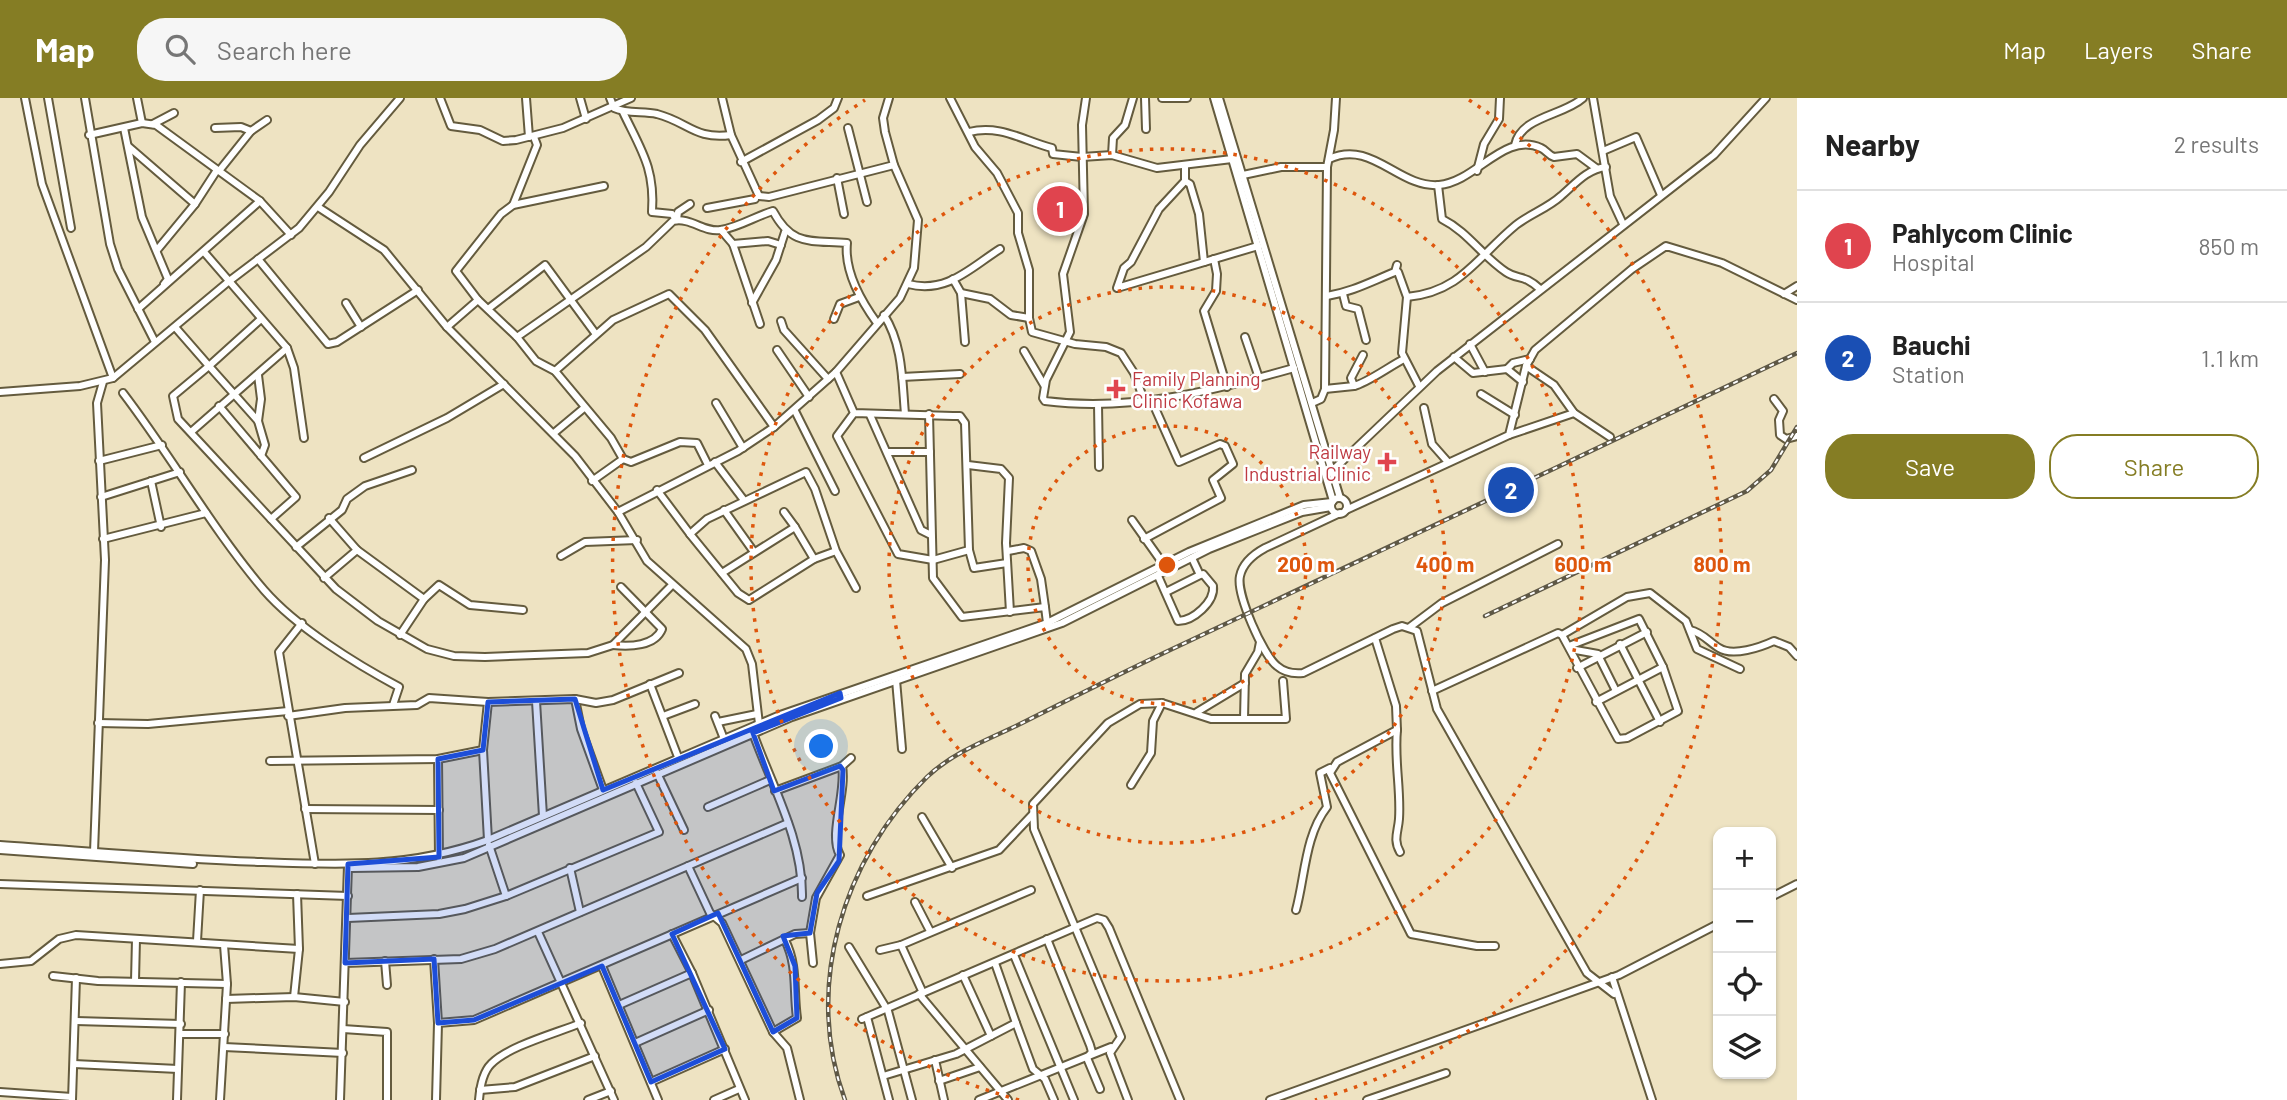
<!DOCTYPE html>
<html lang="en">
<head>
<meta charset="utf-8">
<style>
  :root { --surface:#fff; --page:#f6f6f6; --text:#222; --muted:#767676; --line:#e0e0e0; --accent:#857d24 }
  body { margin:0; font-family:Barlow,sans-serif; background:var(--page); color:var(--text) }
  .controls { position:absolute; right:21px; bottom:21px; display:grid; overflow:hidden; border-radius:14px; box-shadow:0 2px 5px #0004 }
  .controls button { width:63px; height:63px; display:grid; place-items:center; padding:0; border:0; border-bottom:2px solid var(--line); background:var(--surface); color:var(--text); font:35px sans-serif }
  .you { position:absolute; left:822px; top:649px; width:24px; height:24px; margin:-18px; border:5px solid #fff; border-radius:50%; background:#1a73e8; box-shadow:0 0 0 10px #1a73e833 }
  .badge { display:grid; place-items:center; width:46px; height:46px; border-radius:50%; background:var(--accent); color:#fff; font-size:23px; font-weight:700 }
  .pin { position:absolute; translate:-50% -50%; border:4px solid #fff; box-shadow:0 2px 7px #0006 }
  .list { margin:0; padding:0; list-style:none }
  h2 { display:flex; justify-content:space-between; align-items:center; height:91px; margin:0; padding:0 28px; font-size:30px }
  h2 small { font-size:23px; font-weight:400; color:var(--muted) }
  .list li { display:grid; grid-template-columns:46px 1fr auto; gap:21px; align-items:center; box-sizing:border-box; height:112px; padding:0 28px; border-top:2px solid var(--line) }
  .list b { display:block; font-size:26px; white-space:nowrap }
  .list p { margin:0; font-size:23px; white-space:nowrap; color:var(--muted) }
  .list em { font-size:23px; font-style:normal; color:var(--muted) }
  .actions { display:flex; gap:14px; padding:21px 28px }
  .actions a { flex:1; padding:16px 0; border:2px solid var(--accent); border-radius:28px; text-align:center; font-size:24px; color:var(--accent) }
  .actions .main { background:var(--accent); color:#fff }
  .icon { flex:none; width:38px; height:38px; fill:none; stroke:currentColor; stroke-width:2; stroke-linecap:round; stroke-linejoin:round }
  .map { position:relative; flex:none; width:1797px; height:1002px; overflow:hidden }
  header { display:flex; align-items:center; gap:42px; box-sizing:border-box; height:98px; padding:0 35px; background:var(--accent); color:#fff }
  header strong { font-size:33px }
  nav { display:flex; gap:38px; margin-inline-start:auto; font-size:24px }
  .search { width:490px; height:63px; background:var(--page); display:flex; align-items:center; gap:18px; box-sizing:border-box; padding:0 24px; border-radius:28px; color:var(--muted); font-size:26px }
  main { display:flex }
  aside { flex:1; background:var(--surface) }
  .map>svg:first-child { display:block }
</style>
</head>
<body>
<header>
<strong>Map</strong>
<div class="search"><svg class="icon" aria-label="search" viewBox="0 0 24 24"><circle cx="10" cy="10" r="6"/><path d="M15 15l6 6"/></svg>Search here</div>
<nav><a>Map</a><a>Layers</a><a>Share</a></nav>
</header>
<main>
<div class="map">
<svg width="1797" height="1002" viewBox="0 0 1797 1002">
  <rect width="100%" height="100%" fill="#eee3c2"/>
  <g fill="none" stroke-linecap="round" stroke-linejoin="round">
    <defs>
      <g id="minor">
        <path d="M25,0l17,86 71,194"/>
        <path d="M48,0l23,130"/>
        <path d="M85,0l25,146 8,25 37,73"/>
        <path d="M137,0l5,25"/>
        <path d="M440,0l11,28 29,4 23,11 13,-1 47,-12 68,-30"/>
        <path d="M526,0l3,39"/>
        <path d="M580,0l6,21"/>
        <path d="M610,0l4,10c13,6 29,3 43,6 31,8 38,26 74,21"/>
        <path d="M722,0l9,37 28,61"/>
        <path d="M950,0l25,49 22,26 21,40v20l11,37v48l3,14 43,12 31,3 15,6 13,20 10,27"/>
        <path d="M1086,0l-4,27 2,89 -21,60 7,58 -24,48 -3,18 2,3c86,11 168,-10 249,-33"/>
        <path d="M1145,0l1,31"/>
        <path d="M1162,0h25"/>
        <path d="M1214,0l119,403"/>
        <path d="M1219,0l121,400"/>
        <path d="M1593,0l17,98 13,28"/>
        <path d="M623,14c18,38 32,56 29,100l20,2 5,6 1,-8 12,-8"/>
        <path d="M153,26l21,-11"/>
        <path d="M124,30l18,89 26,62 -4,5"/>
        <path d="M215,30l26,-1 10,4"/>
        <path d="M848,30l19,74"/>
        <path d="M969,34c31,-8 55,9 83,16l1,6 29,3 30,-2 45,13 75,-9"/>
        <path d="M89,37l53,-12 14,2 104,76 31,34"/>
        <path d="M1515,47c6,-29 48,-29 68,-47"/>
        <path d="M129,49l66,57"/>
        <path d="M1603,53l33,-14 25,58"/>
        <path d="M1112,57l1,-17 12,-13 8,-27"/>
        <path d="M1329,61c43,-20 69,29 110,26 37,-3 65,-54 102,-37 5,2 7,7 13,9l23,-3 19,14"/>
        <path d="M741,64l77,-42 16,-12 4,-10"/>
        <path d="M1185,69v14l-26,28 -28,53 -7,6 -7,20 141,-42"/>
        <path d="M219,73l32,-40 16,-11"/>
        <path d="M1477,73l7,-27 15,-25 1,-21"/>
        <path d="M1243,77l38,-8h46"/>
        <path d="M837,80l7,36"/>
        <path d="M1185,83l5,3 9,30 5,48"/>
        <path d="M1438,87l4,34c26,13 40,37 64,53 12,8 18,2 34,17"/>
        <path d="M759,98l10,1 125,-32"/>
        <path d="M513,107l24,-60 -3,-8"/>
        <path d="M318,109l66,43 63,77 128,129 43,56 29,49 99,88 6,15 7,60"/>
        <path d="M707,110l48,-9"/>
        <path d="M721,132l12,14 27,80"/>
        <path d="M733,146l35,-3 13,4"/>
        <path d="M157,152l38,-46 22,-34"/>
        <path d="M204,154l83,96 7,20 10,70"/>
        <path d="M258,161l70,85 9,-2 81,-52"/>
        <path d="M1214,161l3,15 -1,17 -12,20 23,76"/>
        <path d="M1398,174l9,25 -5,56 17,33"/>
        <path d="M953,181l8,14 4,49"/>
        <path d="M908,186c39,10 62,-16 92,-35"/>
        <path d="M961,195l29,6 21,16 18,3"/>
        <path d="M1343,196l3,12 12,3 8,31"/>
        <path d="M1784,196l13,-8"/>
        <path d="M1327,198c25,-4 45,-15 68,-24l2,-7"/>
        <path d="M1407,199c54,-5 70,-40 109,-72 14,-11 32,-17 45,-29 14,-12 26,-27 45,-29"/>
        <path d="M346,205l15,24"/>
        <path d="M752,205l24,-43 9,-28"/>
        <path d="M138,211l122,-108"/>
        <path d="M488,211l57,-44 50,68"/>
        <path d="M884,217c19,30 18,65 21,99"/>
        <path d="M834,221l6,-15 19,-7"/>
        <path d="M781,223l3,9 44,49"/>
        <path d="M175,229l34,39 -36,30 5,23 158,170 42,32 49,28 27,7 31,1 103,-4 25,-8 59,-60"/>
        <path d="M447,229l31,-27"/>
        <path d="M517,239l129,-90 27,-26c18,-4 31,12 48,9 18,-3 35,-14 52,-19 19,36 38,29 74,32 -3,29 14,58 30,80"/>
        <path d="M1245,239l14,41"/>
        <path d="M1470,246l15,28"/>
        <path d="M777,252l32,47"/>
        <path d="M1024,253l20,34"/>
        <path d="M1454,259l19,16 34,-4 6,-6 17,-4"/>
        <path d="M1526,268l28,19 20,28 36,24"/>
        <path d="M1507,271l16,13"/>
        <path d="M555,273l58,-51 56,-26 36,36 69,97"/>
        <path d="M836,274l18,41 -17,23 61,118 35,6 36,-10 -4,-127 -5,-7h-7l-99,-3"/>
        <path d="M902,279l58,-3"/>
        <path d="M1354,288c13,-3 36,-20 50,-27"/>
        <path d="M1325,291l29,-3 -3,-8 12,-23"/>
        <path d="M0,294l80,-6 33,-8 115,-96 71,-54 30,-36 31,-47 40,-47"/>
        <path d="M123,295c49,64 89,136 141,197 32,37 92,74 135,97l-6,18"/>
        <path d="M1481,296l34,21"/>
        <path d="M1774,301l9,12 -4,9 1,15 6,4 11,-3"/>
        <path d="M716,305l27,45"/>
        <path d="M1312,305l9,-4 4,-10 2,-222 7,-37 2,-32"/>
        <path d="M1098,306l1,63"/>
        <path d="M219,308l77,91 -25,22"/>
        <path d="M1424,310l8,36 15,17"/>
        <path d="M795,313l40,80"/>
        <path d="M929,316l4,164 29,39 83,-10 2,16"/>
        <path d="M870,317l51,115 10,5"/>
        <path d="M258,323l3,-22 -3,-24"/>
        <path d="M191,334l96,-84"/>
        <path d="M554,335l30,-25"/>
        <path d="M1509,337l65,-22"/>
        <path d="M887,354h43"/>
        <path d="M261,358l4,-11 -7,-24 -49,-55 52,-47"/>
        <path d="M364,360l83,-40 57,-34"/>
        <path d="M623,361l8,3 49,-20 17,1 11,22"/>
        <path d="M99,363l63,-16"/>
        <path d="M715,364l28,37"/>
        <path d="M968,367l33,4 8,9 -3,65 4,69"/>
        <path d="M1332,373l105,-100 277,-216 52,-57"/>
        <path d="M151,383l10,46"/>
        <path d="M592,383l31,-22 -12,-21 -56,-67 -19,-10 -19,-24 -39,-37 -22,-29 45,-57 12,-9 91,-19"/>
        <path d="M657,392l33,44"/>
        <path d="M101,399l79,-25"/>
        <circle cx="1339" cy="408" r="8"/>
        <path d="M724,412l30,42"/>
        <path d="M1346,412l163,-75 17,-69 9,-16 97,-81 34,-23 56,17 75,37"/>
        <path d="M618,414l120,-61 36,-24 62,-55 64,-74 14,-30 4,-48 -24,-55 -9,-33 -2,-14 6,-20"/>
        <path d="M784,414l11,15"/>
        <path d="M1340,415l-75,35c-11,6 -22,14 -25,28 -4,18 23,79 37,90 8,7 16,8 26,7l90,-44 9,-3 15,5 20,78 150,264 27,21"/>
        <path d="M329,420l28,32 67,49 -24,36"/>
        <path d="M1132,422l32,45"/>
        <path d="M103,441l103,-26"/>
        <path d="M1144,441l77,-41 -8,-18 20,-16 -8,-18 -5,-2 -41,18 -28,-63"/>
        <path d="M296,449l46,-37 5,-11 18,-13 47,-16"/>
        <path d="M969,452l5,18 33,-5"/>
        <path d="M836,453l-22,8 -65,41 -11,-7 -48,-59 17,-15 99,-47 9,17 21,62 20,37"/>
        <path d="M1008,453l16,-3 7,3 10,28 4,28"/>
        <path d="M561,458l24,-14 52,-2"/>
        <path d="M722,475l73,-46 19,32"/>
        <path d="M1158,478l20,45c15,0 37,-19 35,-35l-10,-12 -3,1 -8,-17"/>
        <path d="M324,480l33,-28"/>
        <path d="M1166,494l34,-17"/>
        <path d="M424,501l15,-14 31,20 53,5"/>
        <path d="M302,525l-23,29 36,212"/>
        <path d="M1410,529l32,-24 116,-59"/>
        <path d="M1690,532c13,3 19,12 29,18 14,9 42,-1 55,-7l15,6 8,9"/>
        <path d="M1562,537l65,-38 23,-4 36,28 11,28 43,20"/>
        <path d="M1375,540l21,68 1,24 -60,32 -7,11 81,161 66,12h18"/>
        <path d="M1620,546l40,78"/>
        <path d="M613,547c17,2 42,1 49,-16l-41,-42"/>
        <path d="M1570,551l28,5"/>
        <path d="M1598,557l18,36"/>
        <path d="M1577,570l70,-36"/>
        <path d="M896,582l6,69"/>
        <path d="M650,586l28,73"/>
        <path d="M1432,593l126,-58 4,2 56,104 9,-1 51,-27 -15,-44 -24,-48 -70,27"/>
        <path d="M575,601l6,30 22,61"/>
        <path d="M536,603l7,115"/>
        <path d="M1596,604l67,-35"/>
        <path d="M1197,614l48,-29"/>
        <path d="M288,618l57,-8 72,-3 12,-7 59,4 87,-3 21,4 17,-3 66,-27"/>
        <path d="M663,618l32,-12"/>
        <path d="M715,618l9,23"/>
        <path d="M1244,621l1,-45 13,-22 2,-10"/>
        <path d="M718,624l39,-8"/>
        <path d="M98,625l50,1 140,-13"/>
        <path d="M1397,632c-3,30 4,59 2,89 -1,13 -6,21 1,33"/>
        <path d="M753,635c19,53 50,107 49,164"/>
        <path d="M438,661l1,98"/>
        <path d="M270,663l168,-2 45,-9"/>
        <path d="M657,675l27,57"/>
        <path d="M1131,687l20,-32 2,-32 9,-18"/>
        <path d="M775,693l67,-25 9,-8"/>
        <path d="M708,709l62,-27"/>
        <path d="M305,711l134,1"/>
        <path d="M922,719l30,51"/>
        <path d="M488,742l-5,-90 5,-48"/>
        <path d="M0,747c87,6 174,14 261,17 81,3 150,6 227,-22l292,-125 267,-92 142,-71 115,-47 28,-3"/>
        <path d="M489,747l17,51"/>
        <path d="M0,752l193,14"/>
        <path d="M94,754l11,-292 -8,-157 6,-21"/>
        <path d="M688,768l22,47 12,10 51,109 14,16 13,52"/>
        <path d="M351,770l67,-1 46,-9 328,-141 270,-94 147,-74 93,-37 29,-5"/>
        <path d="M570,770l10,44"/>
        <path d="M0,786l348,12"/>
        <path d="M867,798l132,-46 33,-35"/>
        <path d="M1771,799l26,-13"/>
        <path d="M915,804l15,29"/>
        <path d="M1296,812c9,-33 9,-75 31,-103l-7,-34 10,-5"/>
        <path d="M348,820l91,-4 26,-5 41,-13 153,-64 -23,-49"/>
        <path d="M538,834l76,168"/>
        <path d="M672,836l20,39 53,127"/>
        <path d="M1047,841l43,106 2,7 -5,6 13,31"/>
        <path d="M197,843l3,-51"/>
        <path d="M901,847l22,48"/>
        <path d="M849,849l39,64 24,89"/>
        <path d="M880,852l21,-5 130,-55"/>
        <path d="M1014,857l60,145"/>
        <path d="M434,861l4,64 -2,77"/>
        <path d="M741,862l54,-26 15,-1"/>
        <path d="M385,863l2,24"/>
        <path d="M345,865l116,-4 34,-10 293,-126"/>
        <path d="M813,865l-3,-30 6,-35 24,-43c-12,-20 7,-63 2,-89"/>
        <path d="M0,866l31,-3 28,-22 17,-4 223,14"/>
        <path d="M602,868l56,134"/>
        <path d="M963,877l28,61"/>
        <path d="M53,878l45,5 129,3"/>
        <path d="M1612,879l40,123"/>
        <path d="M135,883l1,-42"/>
        <path d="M919,896l89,106"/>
        <path d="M294,899l5,-48 -2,-55"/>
        <path d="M226,901l68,-2 51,5"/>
        <path d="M619,907l73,-32"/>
        <path d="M867,919l22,83"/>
        <path d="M862,921l235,-101 7,2 5,8 71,172"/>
        <path d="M76,923l105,3"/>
        <path d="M438,925l36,-3 328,-142"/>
        <path d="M1016,925l17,46 12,10 9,21"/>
        <path d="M343,931l44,3v68"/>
        <path d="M773,934l24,-14c-4,-28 1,-52 -12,-78"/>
        <path d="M180,936h45"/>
        <path d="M635,945l74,-33"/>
        <path d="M224,949l119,6"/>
        <path d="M935,962l9,40"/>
        <path d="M74,966l104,5"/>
        <path d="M883,978l73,-22 60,-31 -21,-60"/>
        <path d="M939,983l41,-14"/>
        <path d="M651,984l74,-33"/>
        <path d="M480,992l35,-3 80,-31"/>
        <path d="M0,994l72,5"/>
        <path d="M72,1002l4,-122"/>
        <path d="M177,1002l4,-118"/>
        <path d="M220,1002l7,-116 -3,-39"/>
        <path d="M340,1002l8,-234"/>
        <path d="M479,1002c1,-12 3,-27 12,-36 17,-18 66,-31 90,-41"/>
        <path d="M588,1002l23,-9"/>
        <path d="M714,1002l25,-11"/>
        <path d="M979,1002l132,-53"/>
        <path d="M1128,1002l-18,-47 11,-16 -87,-208 -1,-25 75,-81 32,-19 22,-1 49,16h75l-3,-38"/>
        <path d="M1270,1002l349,-125 99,-51"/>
        <path d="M1367,1002l79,-27"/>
      </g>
    </defs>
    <use href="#minor" stroke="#645b3e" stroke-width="10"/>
    <use href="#minor" stroke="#fff" stroke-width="6"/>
    <defs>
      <g id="rail">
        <path d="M1485,518l262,-125 24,-21 26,-43"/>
        <path d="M845,1002c-42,-113 -2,-241 82,-323 25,-24 60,-37 91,-52 56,-28 111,-56 167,-82 205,-96 408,-193 612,-290"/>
      </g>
    </defs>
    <use href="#rail" stroke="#5e5846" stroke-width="4.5"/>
    <use href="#rail" stroke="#fff" stroke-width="2" stroke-dasharray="5" stroke-linecap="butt"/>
  </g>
  <path fill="#1d4ed8" fill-opacity="0.2" stroke="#1d4ed8" stroke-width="5" stroke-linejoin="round" d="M840,595l1,5 -88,35 21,58 66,-25 3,4 -4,91 -22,32 -7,40 -27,3 12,30 2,52 -24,14 -55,-119 -46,21 53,115 -74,33 -49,-116 -128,54 -36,3 -4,-64 -89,4 3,-99 91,-7 -1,-98 45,-9 5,-48 87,-3 28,91z"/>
  <g fill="none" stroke="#de560c" stroke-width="3.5" stroke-dasharray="3.5 7">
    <circle cx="1167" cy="467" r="139"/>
    <circle cx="1167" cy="467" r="278"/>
    <circle cx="1167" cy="467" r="416"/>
    <path d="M1019 1002A555 555 0 0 1 865 2M1469 2A555 555 0 0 1 1315 1002"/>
  </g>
  <g fill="#e0444e" stroke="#fff" stroke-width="2.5">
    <path d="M1112.5 280.5h7v7h7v7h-7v7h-7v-7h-7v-7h7z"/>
    <path d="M1383.5 353.5h7v7h7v7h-7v7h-7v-7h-7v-7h7z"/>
  </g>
  <g text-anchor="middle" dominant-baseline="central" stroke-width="5" stroke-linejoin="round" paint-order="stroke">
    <g font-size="19" fill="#be3a42" stroke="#fff" text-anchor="start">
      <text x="1132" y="280">Family Planning<tspan x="1132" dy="22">Clinic Kofawa</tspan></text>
      <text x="1371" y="353" text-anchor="end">Railway<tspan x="1371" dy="22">Industrial Clinic</tspan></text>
    </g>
  </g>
  <circle cx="1167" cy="467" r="10" fill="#de560c" stroke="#fff" stroke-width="3.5"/>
  <g font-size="21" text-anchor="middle" font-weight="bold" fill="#de560c" stroke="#fff" stroke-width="5" stroke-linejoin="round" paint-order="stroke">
    <text x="1306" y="474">200 m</text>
    <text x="1445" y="474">400 m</text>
    <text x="1583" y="474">600 m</text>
    <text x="1722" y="474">800 m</text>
  </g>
</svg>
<div class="controls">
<button>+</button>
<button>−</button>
<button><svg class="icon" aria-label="locate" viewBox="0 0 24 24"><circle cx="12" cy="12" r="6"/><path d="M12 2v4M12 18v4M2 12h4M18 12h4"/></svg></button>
<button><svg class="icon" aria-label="layers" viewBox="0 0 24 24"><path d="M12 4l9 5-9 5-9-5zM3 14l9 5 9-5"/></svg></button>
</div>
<div class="you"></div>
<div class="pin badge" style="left:1060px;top:111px;background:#e0444e">1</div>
<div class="pin badge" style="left:1511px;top:392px;background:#1a4fb4">2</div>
</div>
<aside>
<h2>Nearby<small>2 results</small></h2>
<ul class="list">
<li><span class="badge" style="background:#e0444e">1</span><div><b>Pahlycom Clinic</b><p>Hospital</p></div><em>850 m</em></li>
<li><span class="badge" style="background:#1a4fb4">2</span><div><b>Bauchi</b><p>Station</p></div><em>1.1 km</em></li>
</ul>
<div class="actions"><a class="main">Save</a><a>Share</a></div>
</aside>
</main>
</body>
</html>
